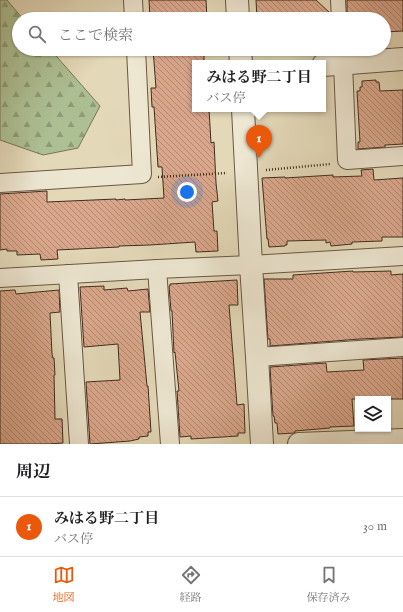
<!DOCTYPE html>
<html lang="ja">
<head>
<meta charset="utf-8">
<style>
  :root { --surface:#fff; --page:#f6f6f6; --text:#202124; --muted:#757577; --line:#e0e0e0; --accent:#ea580c }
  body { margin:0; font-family:"IM FELL English","Noto Serif JP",serif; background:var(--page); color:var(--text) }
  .controls { position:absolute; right:12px; bottom:12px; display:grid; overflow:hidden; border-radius:0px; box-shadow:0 1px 3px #0004 }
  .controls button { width:36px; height:36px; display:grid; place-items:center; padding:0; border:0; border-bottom:1px solid var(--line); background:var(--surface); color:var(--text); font:20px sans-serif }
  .you { position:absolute; left:187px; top:192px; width:14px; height:14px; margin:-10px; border:3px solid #fff; border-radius:50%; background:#1a73e8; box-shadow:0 0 0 6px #1a73e833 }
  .badge { display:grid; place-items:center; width:26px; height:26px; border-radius:50%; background:var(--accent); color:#fff; font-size:13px; font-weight:700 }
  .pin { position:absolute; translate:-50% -33px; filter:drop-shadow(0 1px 2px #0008) }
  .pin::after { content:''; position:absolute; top:21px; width:14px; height:12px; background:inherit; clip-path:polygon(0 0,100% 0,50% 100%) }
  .popup { position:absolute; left:192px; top:60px; width:134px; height:52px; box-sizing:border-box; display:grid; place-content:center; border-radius:0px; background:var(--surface); filter:drop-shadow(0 1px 3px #0005); font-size:13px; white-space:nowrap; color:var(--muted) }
  .popup b { font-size:15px; color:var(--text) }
  .popup::after { content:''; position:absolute; left:50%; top:100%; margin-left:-8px; border:8px solid transparent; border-top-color:var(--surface) }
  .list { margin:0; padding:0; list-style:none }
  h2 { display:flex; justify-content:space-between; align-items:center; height:52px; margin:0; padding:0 16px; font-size:17px }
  h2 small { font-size:13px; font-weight:400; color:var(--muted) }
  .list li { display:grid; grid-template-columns:26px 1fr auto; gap:12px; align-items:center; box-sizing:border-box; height:60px; padding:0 16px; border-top:1px solid var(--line) }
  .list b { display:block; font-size:15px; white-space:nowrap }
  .list p { margin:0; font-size:13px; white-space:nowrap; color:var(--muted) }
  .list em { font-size:13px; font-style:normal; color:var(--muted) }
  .icon { flex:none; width:22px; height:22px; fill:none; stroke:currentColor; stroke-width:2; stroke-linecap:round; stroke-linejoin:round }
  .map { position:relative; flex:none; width:403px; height:444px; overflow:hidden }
  .search { position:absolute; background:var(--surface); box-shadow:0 1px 3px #0004; left:12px; right:12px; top:12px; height:44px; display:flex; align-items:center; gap:10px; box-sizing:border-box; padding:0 14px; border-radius:22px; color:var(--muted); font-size:15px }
  .sheet { height:112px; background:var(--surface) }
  nav { display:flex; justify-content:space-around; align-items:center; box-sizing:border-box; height:56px; border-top:1px solid var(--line); background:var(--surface); font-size:11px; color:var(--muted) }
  nav a { display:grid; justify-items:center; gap:2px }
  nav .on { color:var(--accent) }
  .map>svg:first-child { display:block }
</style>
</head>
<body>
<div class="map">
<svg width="403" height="444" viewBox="0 0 403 444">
  <defs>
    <pattern id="forest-firs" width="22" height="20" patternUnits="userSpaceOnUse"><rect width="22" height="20" fill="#adc094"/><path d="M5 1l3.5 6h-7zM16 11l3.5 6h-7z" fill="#8e9c78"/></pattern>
    <pattern id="building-back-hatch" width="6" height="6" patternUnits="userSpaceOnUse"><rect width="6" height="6" fill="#daa78c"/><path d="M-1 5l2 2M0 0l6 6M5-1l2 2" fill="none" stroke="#b28872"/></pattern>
  </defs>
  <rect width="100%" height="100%" fill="#e3d8b8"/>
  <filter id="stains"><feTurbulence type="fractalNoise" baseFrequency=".005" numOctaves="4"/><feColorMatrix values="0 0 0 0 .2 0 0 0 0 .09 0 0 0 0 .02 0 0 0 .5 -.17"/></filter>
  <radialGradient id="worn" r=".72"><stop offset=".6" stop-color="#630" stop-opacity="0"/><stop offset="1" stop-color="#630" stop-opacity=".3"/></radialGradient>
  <path fill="url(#forest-firs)" stroke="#787658" d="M0,0h7l16,19h-4v30h31l50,57 -22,42 -35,7 -43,-15z"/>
  <g fill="url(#building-back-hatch)" stroke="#432c1d">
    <path d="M149,0h57l1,19h-51l-1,-2 -5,1z"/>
    <path d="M256,0h60l14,13v6h-73z"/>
    <path d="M347,0h56v31l-19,1v-13h-37z"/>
    <path d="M153,49h51v14h-9v46h14l2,34 3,-1 2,41 2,18 -6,1 2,29h3l1,20 -22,1 -1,-10 -45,3 -31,1v1l-62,3 1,9 -17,1 -1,-6 -23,1v-4h-10v-2l-7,1v-56l47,-3v11l69,-3v1l9,-1v1l39,-2 -2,-31h-4l-4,-60h-2l-1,-19h5z"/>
    <path d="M376,80v2h3l1,9 23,-1v54l-18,1v2l-27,2v-7h2l-3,-51h3v-4h2v-6z"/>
    <path d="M373,169l1,11 29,-2v59h-21v4l-30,1v2l-21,2 -1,-4 -4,1v-3l-39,1v4h-2v1l-16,1 -1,-8h-1l-5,-61 23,-1v1l48,-3v2l29,-1 -1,-6z"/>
    <path d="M353,271v1l38,-1v4l12,-1v63l-43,2 -90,7v-7h-2l-4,-60h29v-4z"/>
    <path d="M237,280l1,25h-9l8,100 7,-1 1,29h-7v3l-47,3v-3l-11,1 -3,-46h2l-4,-39 -1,1 -2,-42h-1l-2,-25h1v-2z"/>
    <path d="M104,286v4l23,-2 1,3 20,-2 2,23h-10l7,74h1l3,46h-3v4l-9,1v2l-9,2 -40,3 -4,-62 34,-2 -2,-36 -34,3 -4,-60z"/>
    <path d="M15,290l1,4 43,-4 1,22 -10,1 2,41 1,4h1l1,17h-1l1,44h7l1,24 -15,1h-48v-153z"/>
    <path d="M403,358v41h-51l2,27 -24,1v1l-35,3v2h-1l-16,1 -1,-11h-2l-1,-7h-1l-3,-49 56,-4 1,9 37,-2 -1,-10z"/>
  </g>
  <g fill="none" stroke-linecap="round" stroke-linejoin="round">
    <defs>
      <g id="pedestrian">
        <path d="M338,0l1,19"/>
        <path d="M341,49v2"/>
      </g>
      <g id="minor">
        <path d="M133,0l1,19"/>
        <path d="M343,64l4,96 56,-4"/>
        <path d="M0,183l142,-9 -6,-125"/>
        <path d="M157,269l13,175"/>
        <path d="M68,274l11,170"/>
        <path d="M0,278l157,-9 94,-4 152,-9"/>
        <path d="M257,357l146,-10"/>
      </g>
      <g id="tertiary">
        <path d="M237,0l1,19"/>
        <path d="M240,49l1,14"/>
        <path d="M323,65l80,-6"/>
        <path d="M243,109l8,156 6,92 5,87"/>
        <path d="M299,444l104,-4"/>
      </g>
    </defs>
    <use href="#pedestrian" stroke="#6b5744" stroke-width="16"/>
    <use href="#minor" stroke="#6b5744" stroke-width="20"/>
    <use href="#tertiary" stroke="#6b5744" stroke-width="24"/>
    <g stroke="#432c1d" stroke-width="2.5" stroke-dasharray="1 2" stroke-linecap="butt">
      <path d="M266,170l65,-6"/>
      <path d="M158,177l69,-4"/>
    </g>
    <use href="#pedestrian" stroke="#ede6d1" stroke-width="14"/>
    <use href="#minor" stroke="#ede6d1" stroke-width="18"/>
    <use href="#tertiary" stroke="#ede6d1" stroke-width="22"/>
  </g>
  <rect width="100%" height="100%" filter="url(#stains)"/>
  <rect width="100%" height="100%" fill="url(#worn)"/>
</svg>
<div class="controls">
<button><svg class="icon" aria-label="layers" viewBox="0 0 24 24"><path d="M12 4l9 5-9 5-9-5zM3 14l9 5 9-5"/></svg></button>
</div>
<div class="you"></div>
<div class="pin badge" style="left:259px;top:158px">1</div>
<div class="popup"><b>みはる野二丁目</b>バス停</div>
<div class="search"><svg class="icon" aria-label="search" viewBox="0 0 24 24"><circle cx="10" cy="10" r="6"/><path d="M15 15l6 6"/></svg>ここで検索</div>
</div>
<section class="sheet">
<h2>周辺<small></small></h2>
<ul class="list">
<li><span class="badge">1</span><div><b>みはる野二丁目</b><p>バス停</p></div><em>30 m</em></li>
</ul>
</section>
<nav>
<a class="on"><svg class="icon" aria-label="map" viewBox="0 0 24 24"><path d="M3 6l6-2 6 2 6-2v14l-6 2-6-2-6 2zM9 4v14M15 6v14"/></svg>地図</a>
<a><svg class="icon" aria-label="directions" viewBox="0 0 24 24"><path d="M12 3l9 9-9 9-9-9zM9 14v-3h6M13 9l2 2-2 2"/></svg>経路</a>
<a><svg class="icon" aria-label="saved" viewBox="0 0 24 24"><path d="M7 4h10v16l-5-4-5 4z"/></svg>保存済み</a>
</nav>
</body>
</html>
